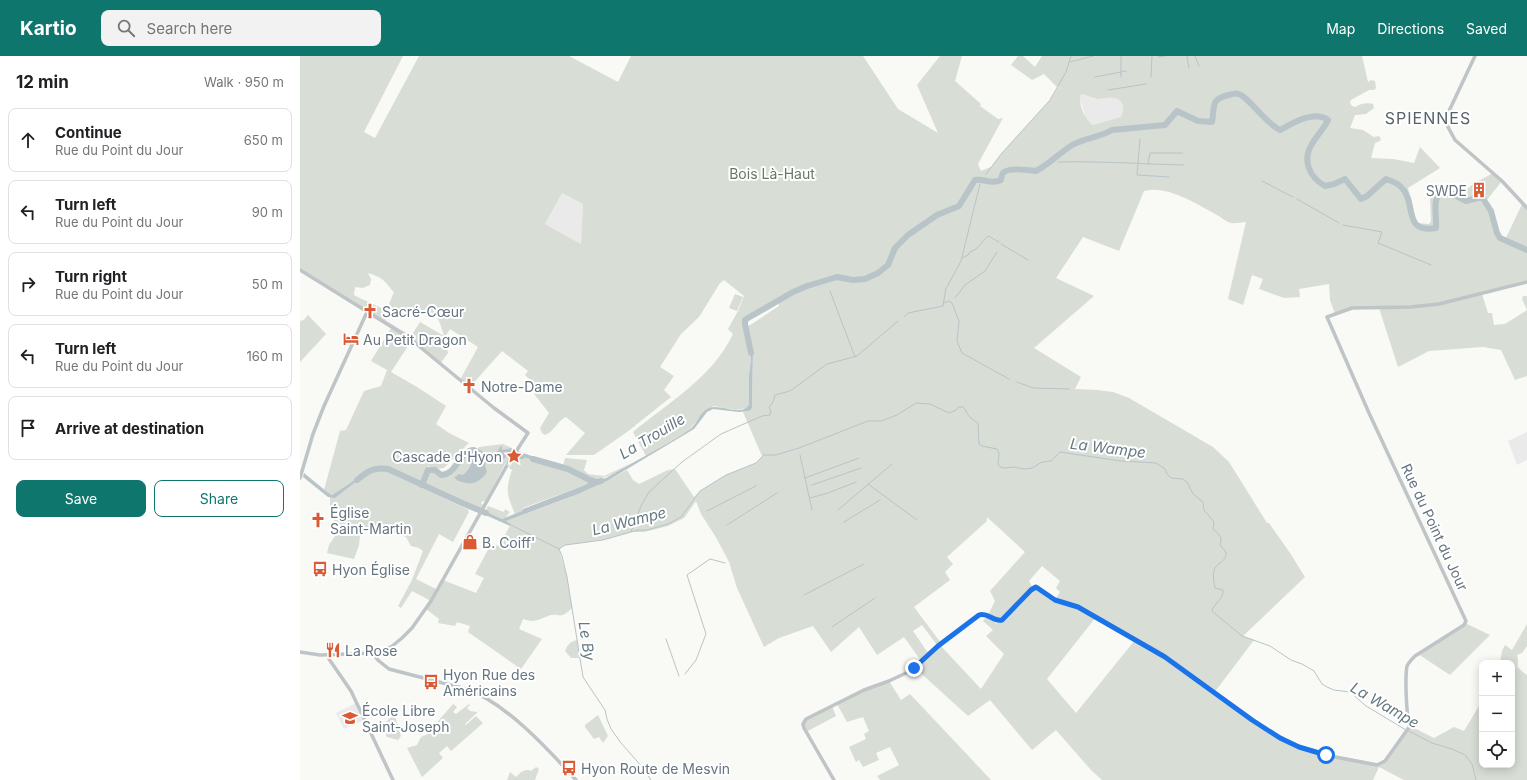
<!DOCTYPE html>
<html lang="en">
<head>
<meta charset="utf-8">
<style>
  :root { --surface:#fff; --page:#f2f2f2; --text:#202124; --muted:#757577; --line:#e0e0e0; --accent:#0f766e }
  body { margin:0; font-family:Inter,sans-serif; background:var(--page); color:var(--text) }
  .controls { position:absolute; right:12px; bottom:12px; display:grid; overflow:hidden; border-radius:8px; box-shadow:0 2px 10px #0003 }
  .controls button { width:36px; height:36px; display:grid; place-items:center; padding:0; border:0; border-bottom:1px solid var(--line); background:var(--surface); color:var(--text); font:20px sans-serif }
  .stop { position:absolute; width:12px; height:12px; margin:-9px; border:3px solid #1a73e8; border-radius:50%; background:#fff }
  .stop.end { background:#1a73e8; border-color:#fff; box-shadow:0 1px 4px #0008 }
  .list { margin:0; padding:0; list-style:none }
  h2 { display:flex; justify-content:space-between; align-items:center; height:52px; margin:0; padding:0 16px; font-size:17px }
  h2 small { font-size:13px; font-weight:400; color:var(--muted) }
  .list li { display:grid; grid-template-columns:26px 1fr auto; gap:12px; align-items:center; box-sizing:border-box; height:64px; margin:0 8px 8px; padding:0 8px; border:1px solid var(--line); border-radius:8px }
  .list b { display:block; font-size:15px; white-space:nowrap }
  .list p { margin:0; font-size:13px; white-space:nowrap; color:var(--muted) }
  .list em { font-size:13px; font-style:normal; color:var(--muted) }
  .actions { display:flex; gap:8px; padding:12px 16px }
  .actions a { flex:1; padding:9px 0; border:1px solid var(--accent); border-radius:8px; text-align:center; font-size:14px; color:var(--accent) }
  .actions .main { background:var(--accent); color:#fff }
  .icon { flex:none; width:22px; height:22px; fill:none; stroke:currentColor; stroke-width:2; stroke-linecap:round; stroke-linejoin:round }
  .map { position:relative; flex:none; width:1227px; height:724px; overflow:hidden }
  header { display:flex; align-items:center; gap:24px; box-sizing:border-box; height:56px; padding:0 20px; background:var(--accent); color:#fff }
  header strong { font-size:19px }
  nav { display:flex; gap:22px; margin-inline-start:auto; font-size:14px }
  .search { width:280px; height:36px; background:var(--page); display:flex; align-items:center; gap:10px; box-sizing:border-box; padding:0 14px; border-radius:8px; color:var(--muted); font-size:15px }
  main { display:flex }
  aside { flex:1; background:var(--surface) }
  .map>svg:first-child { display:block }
</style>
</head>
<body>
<header>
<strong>Kartio</strong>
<div class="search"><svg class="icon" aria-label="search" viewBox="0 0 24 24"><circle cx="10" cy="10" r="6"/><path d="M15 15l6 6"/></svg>Search here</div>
<nav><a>Map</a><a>Directions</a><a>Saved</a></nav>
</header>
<main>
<aside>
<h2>12 min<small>Walk · 950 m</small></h2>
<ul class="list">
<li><svg class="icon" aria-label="ahead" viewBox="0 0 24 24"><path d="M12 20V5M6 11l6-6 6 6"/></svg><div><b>Continue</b><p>Rue du Point du Jour</p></div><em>650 m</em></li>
<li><svg class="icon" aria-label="left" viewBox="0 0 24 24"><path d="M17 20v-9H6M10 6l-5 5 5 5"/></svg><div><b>Turn left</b><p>Rue du Point du Jour</p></div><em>90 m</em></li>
<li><svg class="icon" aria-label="right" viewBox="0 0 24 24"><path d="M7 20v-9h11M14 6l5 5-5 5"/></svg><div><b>Turn right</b><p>Rue du Point du Jour</p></div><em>50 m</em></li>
<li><svg class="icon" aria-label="left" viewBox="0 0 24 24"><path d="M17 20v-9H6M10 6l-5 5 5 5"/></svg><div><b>Turn left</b><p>Rue du Point du Jour</p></div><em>160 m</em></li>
<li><svg class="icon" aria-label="arrive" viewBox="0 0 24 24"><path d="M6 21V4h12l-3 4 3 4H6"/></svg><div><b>Arrive at destination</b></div></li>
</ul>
<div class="actions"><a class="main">Save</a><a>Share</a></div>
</aside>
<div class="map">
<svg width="1227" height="724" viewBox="0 0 1227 724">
  <rect width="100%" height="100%" fill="#f9f9f6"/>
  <g fill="#e9eae9">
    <path d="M781,38l14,5 20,-2 4,3 5,6v4l-3,8 -28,7 -7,-6 -6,-20z"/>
    <path d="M262,137l21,11 -2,40 -36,-20z"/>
    <path d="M1227,376v28l-10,5 -9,-24z"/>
    <path d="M56,647l8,17 -20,9 -8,-16z"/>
  </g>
  <g fill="#d8ddd6" fill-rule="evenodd">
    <path d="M0,0h103l-39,76 11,6 44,-82h150l49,26 13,-26h232l35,53 40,24 -21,-48 23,-29h22l-7,25 26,23 -1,2 18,13 5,-1 -25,46 3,7 10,-4 11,-14 48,-53 9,-14 -2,1 -13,-13 -12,6 -21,-15 7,-9h5l12,11 7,-11h320l6,26 3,-2 4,1 1,7 -2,2h-5l-18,10 -1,3 2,3 3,1c5,-3 12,-5 18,-3l1,4 -8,6 -11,1 -5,13 13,2 11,7 5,-1 2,3 -1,2 -5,2 -4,15 22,1 21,4 6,-16 20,21 -32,20 8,32 2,3 11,1 2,-3 -1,-23 7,-15 6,6 15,8 2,-6 4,-2h3l6,-5 20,-11 9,8 -16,20 5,10 6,22 8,7 18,-38 4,6v74l-45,12 6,19h4l2,12 11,-1 22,-14 -5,-11 1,-3h4v80l-12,4 -14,-30 -18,-3 -54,4 -31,16 -19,-59h-22l-22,6 -5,-14 -1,-16 -30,5 1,8 -16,1 -25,-9 4,-10 -11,-4 -9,30 -15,-6 18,-77c-5,0 -11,2 -15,1 -5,-1 -10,-6 -14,-8 -21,-11 -49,-30 -73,-24l-25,60 -36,-14 -27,41 38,18 -60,52 47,29 -6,12 22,1 16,2 16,6 84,49 16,15 38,61h2l21,30 15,24 -62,59 11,4 -40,53 53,37 42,20 72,14 29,-38 24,12 20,-11 10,4 18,-30v64h30v-102h-12l2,-12 3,-6 7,5 15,-26v22l-5,7 -5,2c4,13 -6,8 10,20v105h-123l-25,-13 -6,13h-271l-11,-10 -35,-40 -24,20 -42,-50 -22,16 -54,-49 7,-6 -17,-24 -27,18 -18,-28 -28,25 -18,-26 -34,12 -15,9 -27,-59 -8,-26 -12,-23 -16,-25 -5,-13 -12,17 -16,8 -24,6h-13l-28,8 -38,5 -6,4 8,28 5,31c-13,13 -12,4 -24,8 -11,4 -13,7 -25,3l-4,10 23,10 -21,30 -53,-37 2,-6 -13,-4 -2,4 -17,-3 1,-4 -13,-10 5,-8 -19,-10 -11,17 -3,-2 14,-26 11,-29 -4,-3 -8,-2 -5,-9c-14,-5 -34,-14 -46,-1l-1,9 -5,14 -27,-6 2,-8 8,-12 4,1 2,-3 -6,-4v-4l-7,-6v-20h4l12,-11 -13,9 -5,-2 -4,-3 16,-59 6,-1 18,-39 17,-5 6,-16 -16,-9 20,-33 -91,-58zM781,38c5,1 11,4 16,5 9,0 18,-5 24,3 4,6 2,10 0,15l-28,8c-9,-7 -15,-20 -12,-31zM262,137l21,11 -2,40 -36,-20zM68,217c6,2 13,4 17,9 4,3 5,7 9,10l-8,19c-10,-7 -22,-10 -32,-16l1,-8 8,1 7,-3 1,-6zM424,224l20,16 -6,15 -10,18 5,5c-20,43 -65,69 -100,98l13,24 43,-26 14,-17 11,-7 22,4 10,-2 3,-4v-29l2,-15 -2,-13 2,-1 2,5 -1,53 -3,7 -6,1 19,44 -6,7 -30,12 -26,16 -6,6 -19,-28 -7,1 -29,14 -6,-4 -6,-10c-38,22 -81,36 -122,51l6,3 -12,22 -8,-2 -16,30 9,4 -8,15 -33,-13 -5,10 -22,-11 23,-45 14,8 16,-30 -1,-1 1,-1 -55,-26 7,-1 3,-9 4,-8 8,3 8,-1 25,-25 -20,-10 -13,-9 10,-18 -29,-19 -26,-15 21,-32 28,24 8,-11 -3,-16 5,-8 28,18 -18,33 9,8 33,-37 26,20 -3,4 14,13 -5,6 15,19 -9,15 2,5 3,2c9,-3 12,-14 21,-18l19,16 -19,22h28l33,-23 44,-35 -7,-7 10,-14 -14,-9 21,-33 18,-17 21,-34zM478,246l1,4c-7,4 -31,22 -36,22l2,-9c10,-7 21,-12 33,-17zM125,254c13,3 16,15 19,26l-24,-14 -9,14 -26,-16 10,-8 5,-1 12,4zM687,461l38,35 -35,39 5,10 -7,14 8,5 1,4 -10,-8 -4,5 10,9 -7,6 18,18 -23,35 -42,-45 2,-1 -27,-36 36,-27 -5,-8 8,-8 -6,-7 40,-36zM742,510l18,15 -4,7 4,4 -5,8 -20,-13 -2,1 -4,-7zM796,561l39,23 -59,73 -29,-34zM622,569l15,20 -9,8 -15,-22z"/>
    <path d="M435,238l8,3 -6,14 -8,-3z"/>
    <path d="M8,259l18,19 -26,28v-41l4,-1z"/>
    <path d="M203,388l13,6 -11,14 -20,38 -2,-1 -2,2 2,2 -3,4 -56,-26 4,-11 2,-2 4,1 6,5h8c8,-9 15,-23 28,-23l3,-6z"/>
    <path d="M223,401c23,5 47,15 68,24l-6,4 -62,23 -1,3 -7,3c-8,-19 -10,-24 -3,-44l-3,-2c2,-5 8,-9 14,-11z"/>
    <path d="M265,402l22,2 -3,10 4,4 16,2 28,-13c-35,20 -32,20 -69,3z"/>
    <path d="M188,450l16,6 1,-3 5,3 -5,6 -3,1 -17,-7z"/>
    <path d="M1165,567l25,12 -40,40 -32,-21z"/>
    <path d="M277,584l3,18h-9l-6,-7c3,-7 5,-9 12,-11z"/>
    <path d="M589,625l12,19 9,-6 81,86h-111l-3,-4 22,-11 -9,-18 -14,6 3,7 -16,7 -4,-7 -3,2 -7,-15 17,-8 -2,-5 5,-3 -6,-14 -16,5 -10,-18 27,-14z"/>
    <path d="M153,648l4,3 -4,5 3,2 13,-10 1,1 -3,3 3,3 7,1 4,-3 -16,15 1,1 10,-9 7,7 -32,28 -4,-5 -8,7 4,5 -21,19 -15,-29 10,-3 4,-8 5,-2z"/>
    <path d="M532,650l4,10 -30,16 -2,-11z"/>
    <path d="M93,659l2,1 6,20 -3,4 -11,-3 -2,-5 -5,2 -1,-2 4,-7z"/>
    <path d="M298,659l10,21 -5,7 -4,-6 -5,2 -9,-12v-2z"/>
    <path d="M236,711l3,2 -4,11h-28l3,-8 6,5c4,-4 9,-9 15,-6z"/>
  </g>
  <g fill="#b8c4c8">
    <path d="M451,290l2,5 -1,53v4l-3,3 -10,1 -26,-3 -6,3 -13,17 -87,52 -29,13 -72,27 5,3 -1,2 -29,-13 1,-3 20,9 20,-8 1,-2 62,-24 6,-4 15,-3c27,-16 57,-31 83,-48 8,-5 10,-18 20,-22 12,-5 33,10 40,-4v-29l2,-15 -2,-13z"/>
    <path d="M202,390v4l10,-2 -8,11 -8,-3 -9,4 -2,5 2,7c-6,9 -14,14 -25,10 -3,-1 -5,-1 -8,-5l4,-1 -1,-2 6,1c5,-4 8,-9 9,-15l3,-1 8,3 1,-3 -8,-6 2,-3 10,5 10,-4 2,-4z"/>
    <path d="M218,395l22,8v3l-17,-5 -5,1 -6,5 -1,-2z"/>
    <path d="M4,417l23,19 5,3 14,-9 16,-11 1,1 -28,22 -7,-1 -25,-20z"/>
  </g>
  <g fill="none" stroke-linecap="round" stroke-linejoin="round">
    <g stroke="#b8c4c8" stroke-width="1">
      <path d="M821,0v21"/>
      <path d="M887,0l2,12"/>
      <path d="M895,0l4,10"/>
      <path d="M858,1l7,-1"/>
      <path d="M770,6l23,-6"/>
      <path d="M795,21l31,-6"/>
      <path d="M851,21l1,-21"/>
      <path d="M808,34l38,-6"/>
      <path d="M840,83l-3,36 32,2"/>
      <path d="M758,106c42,-1 83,2 126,3"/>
      <path d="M848,108l2,-11h32"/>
      <path d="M686,118l16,-21 48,-53 16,-28 5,-16"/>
      <path d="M962,125l31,16"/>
      <path d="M1179,135l1,6"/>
      <path d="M997,143l42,24"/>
      <path d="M1043,169l39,7 -4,11 53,22"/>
      <path d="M701,188l27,16"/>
      <path d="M662,202l6,-3 2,-3 6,-3 12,-13 11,6"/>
      <path d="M647,231l14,-26 19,-77"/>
      <path d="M530,235l25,66"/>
      <path d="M655,242l10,-13 20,-14 12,-19"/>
      <path d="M644,247l5,-2 3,2 7,18 -2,20 5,12 47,26"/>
      <path d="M604,261l4,-4 35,-7 3,-18"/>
      <path d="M717,326l16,6 36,1"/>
      <path d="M500,399l12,55"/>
      <path d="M505,422l54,-20"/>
      <path d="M568,428l49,36"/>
      <path d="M512,429l49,-17"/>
      <path d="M510,442l18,-5 28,-11"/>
      <path d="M538,454l54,-46"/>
      <path d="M407,455l49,-25"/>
      <path d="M544,466l36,-22"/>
      <path d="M211,469l48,24 3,7 5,21 16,100 22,33 2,9 4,10 10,14 23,26 7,11"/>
      <path d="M427,469l50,-32"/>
      <path d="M331,476l10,-26 8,-14 33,-30 39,-28 41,-18 8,-1 1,-3 -2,-5 4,-5 2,-7 15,-4 37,-27 30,-8 41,-35"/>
      <path d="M259,493l6,-4 38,-5 35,-10h9l21,-6 13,-7 19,-26 26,-16 30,-12 8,-8h12l23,-7 69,-27h13l16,-6 19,-12 14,1 19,9 7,-3 3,-3c8,-1 6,6 11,10 3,3 6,4 8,7l1,20 3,2 15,3 2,4 -1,11 2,3 4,1 10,-1 10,2 8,-1 10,-6 9,-1 9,-9 61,9 35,2 9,6 2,5 4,4 12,1 4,3 6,12 10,8 1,8 10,12 -1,7c6,5 10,8 7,16 2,3 5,5 6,8 1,7 -8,10 -11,15 -3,6 -1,14 0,20l8,2c1,9 -9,13 -11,21l30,25 28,10 21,14 11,4 12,7 8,13 5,3 7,3 16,2 16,14 40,24"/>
      <path d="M504,539l60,-31"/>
      <path d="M532,571l43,-29"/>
      <path d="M366,583l13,37"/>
      <path d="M385,618l11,-14 10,-26 -19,-59 23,-16 15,4"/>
      <path d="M1109,675l23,12 20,6 13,6 7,9 4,16"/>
    </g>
    <g stroke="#b8c4c8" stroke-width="6">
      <path d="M451,297l-6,-29v-4l3,-2 45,-26 14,-6 30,-9 16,3 12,-1 13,-6 10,-8 7,-17 13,-13 29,-20 22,-9 16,-26c9,-2 16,5 26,0 0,-2 1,-5 2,-7 5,-6 26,-3 33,-2 14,-7 24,-19 38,-27 12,-6 26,-7 38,-14l53,-5 12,-14 21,10 14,1c3,-16 -2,-23 17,-27 3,-1 7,-2 9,-1 9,1 29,31 42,36 13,-7 34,-20 48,-10 -4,9 -11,15 -16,24 -10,16 -3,33 13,42l9,-2 11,-5 16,20 6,-3 19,-17c6,2 12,4 16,9 15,15 0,46 34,40 1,-13 -5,-29 7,-39l23,12 16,-4 9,14 6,22 3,5 27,12"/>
      <path d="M202,397h7l13,3"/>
      <path d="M233,403l35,10 22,11 7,2 4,-1"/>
      <path d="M57,424c11,-9 16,-13 31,-11l74,34 24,10"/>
      <path d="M122,429l6,-15h7l6,5c16,0 18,-25 33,-25l9,5"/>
    </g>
    <g stroke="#bfc4c7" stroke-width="3.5">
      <path d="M1175,0l-26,55 -1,8v8l7,13 47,41 25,27"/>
      <path d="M0,214l108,67 86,71 34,25 -11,17"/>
      <path d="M0,422l13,-44 11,-28 43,-94"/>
      <path d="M0,596l20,3 55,-2 16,-6 11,-9 10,-10 19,-27 79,-141"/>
      <path d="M72,597l7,8 10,8 77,20c39,13 82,60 110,91"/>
      <path d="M29,599v4l22,32 42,89"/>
      <path d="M534,724l-30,-52 -1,-4 3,-5 58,-29 25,-9 17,-8 11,-8 21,-20 41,-30c9,-3 14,7 23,5l29,-31 3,-2 4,1 17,12 23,7 87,50 102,73 32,17 36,10 42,8 8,-4 25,-35c-4,-10 -5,-50 -3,-60 2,-4 5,-7 8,-10l49,-31 2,-4 -97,-208 -42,-96 25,-9 59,-1 28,-3 88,-22"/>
    </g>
  </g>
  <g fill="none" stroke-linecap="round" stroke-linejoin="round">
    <path stroke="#1a73e8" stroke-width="5" d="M614,612l24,-22 41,-31c9,-3 14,7 23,5l29,-30 5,-3 19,13 23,7 87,50 87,63 28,18 19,9 27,8"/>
  </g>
  <defs>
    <symbol id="building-bare" viewBox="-9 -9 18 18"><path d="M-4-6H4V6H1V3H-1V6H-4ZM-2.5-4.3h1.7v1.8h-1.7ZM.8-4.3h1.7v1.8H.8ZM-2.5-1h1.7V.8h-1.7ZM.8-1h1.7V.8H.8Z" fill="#d95a35" stroke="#fff" stroke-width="2.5" paint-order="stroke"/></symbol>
    <symbol id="church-bare" viewBox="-9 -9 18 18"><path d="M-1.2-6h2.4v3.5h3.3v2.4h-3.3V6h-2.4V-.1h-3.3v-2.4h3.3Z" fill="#d95a35" stroke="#fff" stroke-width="2.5" paint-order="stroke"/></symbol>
    <symbol id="hotel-bare" viewBox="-9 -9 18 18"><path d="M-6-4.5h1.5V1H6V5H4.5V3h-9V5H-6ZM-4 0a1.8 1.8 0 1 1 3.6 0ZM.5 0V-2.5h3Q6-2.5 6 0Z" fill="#d95a35" stroke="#fff" stroke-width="2.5" paint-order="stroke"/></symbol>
    <symbol id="sight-bare" viewBox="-9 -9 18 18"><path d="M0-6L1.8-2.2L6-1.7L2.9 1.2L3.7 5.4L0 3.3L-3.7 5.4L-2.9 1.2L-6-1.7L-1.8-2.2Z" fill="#d95a35" stroke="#fff" stroke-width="2.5" paint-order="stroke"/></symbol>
    <symbol id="shop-bare" viewBox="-9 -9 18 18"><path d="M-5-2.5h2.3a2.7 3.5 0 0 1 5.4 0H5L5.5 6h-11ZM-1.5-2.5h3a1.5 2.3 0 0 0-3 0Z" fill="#d95a35" stroke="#fff" stroke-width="2.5" paint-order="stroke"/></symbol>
    <symbol id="bus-bare" viewBox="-9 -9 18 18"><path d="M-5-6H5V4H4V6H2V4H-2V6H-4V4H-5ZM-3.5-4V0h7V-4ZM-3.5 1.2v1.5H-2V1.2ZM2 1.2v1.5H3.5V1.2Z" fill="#d95a35" stroke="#fff" stroke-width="2.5" paint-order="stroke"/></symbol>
    <symbol id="restaurant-bare" viewBox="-9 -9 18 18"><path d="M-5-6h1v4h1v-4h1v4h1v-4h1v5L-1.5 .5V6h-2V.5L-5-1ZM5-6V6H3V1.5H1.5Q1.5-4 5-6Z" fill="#d95a35" stroke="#fff" stroke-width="2.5" paint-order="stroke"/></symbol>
    <symbol id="school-bare" viewBox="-9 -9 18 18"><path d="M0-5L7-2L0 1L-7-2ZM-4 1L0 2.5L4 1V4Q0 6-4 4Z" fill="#d95a35" stroke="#fff" stroke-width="2.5" paint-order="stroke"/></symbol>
  </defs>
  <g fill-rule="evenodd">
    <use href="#building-bare" x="1168" y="123" width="22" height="22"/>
    <use href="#church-bare" x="59" y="244" width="22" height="22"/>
    <use href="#hotel-bare" x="40" y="272" width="22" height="22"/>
    <use href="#church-bare" x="158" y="319" width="22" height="22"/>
    <use href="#sight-bare" x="203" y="389" width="22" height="22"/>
    <use href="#church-bare" x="7" y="453" width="22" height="22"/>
    <use href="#shop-bare" x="159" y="475" width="22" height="22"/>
    <use href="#bus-bare" x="9" y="502" width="22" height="22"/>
    <use href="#restaurant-bare" x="22" y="583" width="22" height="22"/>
    <use href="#bus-bare" x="120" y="615" width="22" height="22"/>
    <use href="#school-bare" x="39" y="651" width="22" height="22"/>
    <use href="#bus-bare" x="258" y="701" width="22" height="22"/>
  </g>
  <g text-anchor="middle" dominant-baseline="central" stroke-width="4" stroke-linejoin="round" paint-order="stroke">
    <g font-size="14" fill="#677864" stroke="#fff">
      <text x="472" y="117">Bois Là-Haut</text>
    </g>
    <g font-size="14" fill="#65747f" stroke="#fff" text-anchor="start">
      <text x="1167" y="134" text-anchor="end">SWDE</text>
      <text x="82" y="255">Sacré-Cœur</text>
      <text x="63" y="283">Au Petit Dragon</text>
      <text x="181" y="330">Notre-Dame</text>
      <text x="202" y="400" text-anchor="end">Cascade d'Hyon</text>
      <text x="30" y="456">Église<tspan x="30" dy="16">Saint-Martin</tspan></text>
      <text x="182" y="486">B. Coiff'</text>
      <text x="32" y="513">Hyon Église</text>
      <text x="45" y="594">La Rose</text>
      <text x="143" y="618">Hyon Rue des<tspan x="143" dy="16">Américains</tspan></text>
      <text x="62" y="654">École Libre<tspan x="62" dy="16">Saint-Joseph</tspan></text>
      <text x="281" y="712">Hyon Route de Mesvin</text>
    </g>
    <g font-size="14" fill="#65747f" stroke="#fff">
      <text transform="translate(1135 471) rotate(65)">Rue du Point du Jour</text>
    </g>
    <g font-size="15" font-style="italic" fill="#657a81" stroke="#fff">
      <text transform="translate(352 380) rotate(-31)">La Trouille</text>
      <text transform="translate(808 392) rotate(7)">La Wampe</text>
      <text transform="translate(329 465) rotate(-14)">La Wampe</text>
      <text transform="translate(287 585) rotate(81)">Le By</text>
      <text transform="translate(1085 649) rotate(30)">La Wampe</text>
    </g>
    <g font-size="16" letter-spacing="1" fill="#57626b" stroke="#fff">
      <text x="1128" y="62">SPIENNES</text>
    </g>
  </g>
</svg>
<div class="controls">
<button>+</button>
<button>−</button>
<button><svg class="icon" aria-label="locate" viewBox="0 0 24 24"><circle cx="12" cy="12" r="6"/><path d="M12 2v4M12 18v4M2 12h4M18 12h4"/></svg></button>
</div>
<div class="stop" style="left:1026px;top:699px"></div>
<div class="stop end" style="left:614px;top:612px"></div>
</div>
</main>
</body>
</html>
